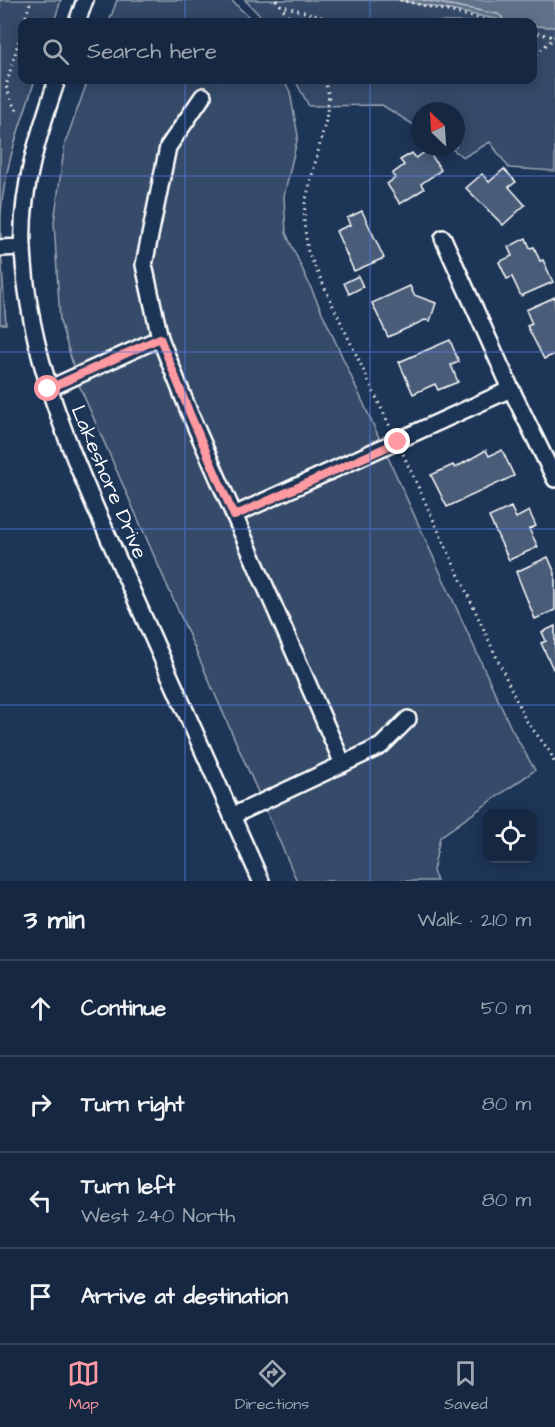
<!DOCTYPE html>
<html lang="en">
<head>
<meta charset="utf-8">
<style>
  :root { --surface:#162841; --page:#23344c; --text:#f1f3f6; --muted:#9ea6b1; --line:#35445a; --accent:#ff9aa2 }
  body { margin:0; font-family:"Architects Daughter",sans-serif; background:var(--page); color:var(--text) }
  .controls { position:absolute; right:18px; bottom:18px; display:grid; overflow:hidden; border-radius:12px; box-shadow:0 3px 15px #0003 }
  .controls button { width:54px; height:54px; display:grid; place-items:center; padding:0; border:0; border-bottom:2px solid var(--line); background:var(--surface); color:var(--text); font:30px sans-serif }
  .compass { position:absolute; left:411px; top:102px; width:54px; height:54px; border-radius:50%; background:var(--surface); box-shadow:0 3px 15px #0003; rotate:335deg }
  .stop { position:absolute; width:18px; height:18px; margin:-14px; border:4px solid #ff9aa2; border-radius:50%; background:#fff }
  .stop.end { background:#ff9aa2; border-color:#fff; box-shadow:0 2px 6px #0008 }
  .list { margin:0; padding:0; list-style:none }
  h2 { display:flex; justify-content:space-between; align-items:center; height:78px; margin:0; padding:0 24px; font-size:26px }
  h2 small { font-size:20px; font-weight:400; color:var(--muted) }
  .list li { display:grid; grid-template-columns:39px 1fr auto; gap:18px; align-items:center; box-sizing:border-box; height:96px; padding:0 24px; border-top:2px solid var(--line) }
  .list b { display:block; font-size:22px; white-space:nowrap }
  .list p { margin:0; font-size:20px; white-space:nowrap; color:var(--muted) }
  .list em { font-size:20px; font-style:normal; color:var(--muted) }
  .icon { flex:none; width:33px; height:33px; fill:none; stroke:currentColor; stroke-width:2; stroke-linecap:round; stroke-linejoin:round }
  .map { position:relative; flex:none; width:555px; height:881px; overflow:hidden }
  .search { position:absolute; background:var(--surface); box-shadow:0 3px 15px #0003; left:18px; right:18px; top:18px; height:66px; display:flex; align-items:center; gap:15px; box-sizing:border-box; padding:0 21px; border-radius:12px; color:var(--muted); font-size:22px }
  .sheet { height:462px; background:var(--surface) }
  nav { display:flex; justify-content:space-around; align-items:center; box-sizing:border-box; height:84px; border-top:2px solid var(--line); background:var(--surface); font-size:16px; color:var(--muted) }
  nav a { display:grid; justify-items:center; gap:3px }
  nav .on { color:var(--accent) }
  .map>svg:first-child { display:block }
</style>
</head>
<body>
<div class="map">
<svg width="555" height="881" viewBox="0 0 555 881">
  <rect width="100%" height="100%" fill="#1d3557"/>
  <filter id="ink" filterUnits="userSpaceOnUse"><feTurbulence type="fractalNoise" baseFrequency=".0167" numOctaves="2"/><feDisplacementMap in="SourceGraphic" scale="12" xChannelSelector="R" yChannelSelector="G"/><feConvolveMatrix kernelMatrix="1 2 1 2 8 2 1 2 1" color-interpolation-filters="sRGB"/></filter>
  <g filter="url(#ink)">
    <g fill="#364b69" stroke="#9aa5b4" stroke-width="1.5">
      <path d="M0,0h61l-7,22h-32v58h13c-14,43 -31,88 -34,133 -1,37 2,74 5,111h-6z"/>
      <path d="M117,0h114l23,22h-145z"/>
      <path d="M245,0h153l114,22h-246z"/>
      <path d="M533,26l22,1v144l-46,-3 -19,-26 -26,15 -15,-10h7v-36h-36v18l-38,-24 -73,1 -14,-26h237z"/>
      <path d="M88,80h196l6,12 8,44 -14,60 2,37 225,495 24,42 -95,67 -7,34 4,10h-140l-218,-496 -19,-64 -6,-99 11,-79z"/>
    </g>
    <path fill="#617289" stroke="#a0aab8" stroke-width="1.5" d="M398,0h157v27l-22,-1 -1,-4h-20z"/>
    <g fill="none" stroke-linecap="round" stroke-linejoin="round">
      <path stroke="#c0c7d0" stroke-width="1.5" d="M423,0l75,14 4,3 1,5"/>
    </g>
    <g fill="#4a5d79" stroke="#fff" stroke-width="1.5">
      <path d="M428,150l13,20 -20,14 3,5 -24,15 -13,-20 8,-6 -3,-4 12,-9 -4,-5 12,-7 4,5z"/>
      <path d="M504,169l12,13 -7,5 16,18 -22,20 -37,-37 16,-14 7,8z"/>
      <path d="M362,211l22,47 -30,13 -18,-40 14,-6 -3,-7z"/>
      <path d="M526,238l4,10 4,-1 6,14 3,-1 10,22 -32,14 -9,-19 -5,2 -8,-17 13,-6 -4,-9z"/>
      <path d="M358,276l5,11 -14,7 -5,-11z"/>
      <path d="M410,286l4,9 22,8 -6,18 -5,-1 -37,17 -16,-34z"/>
      <path d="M555,297v57l-11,5 -17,-33 5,-2 -6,-14z"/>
      <path d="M450,340l9,22 -8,3 7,17 -20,8 -3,-6 -22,10 -14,-32z"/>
      <path d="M486,450l3,6 13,-6 12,26 -67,31 -16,-32 22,-10 2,3z"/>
      <path d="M511,507l5,11 13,-7 7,15 -7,3 9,18 -29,13 -20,-43z"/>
      <path d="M548,557l7,16v37l-20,9 -19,-47z"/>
      <path d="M555,626v42l-2,1 -12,-26 5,-2 -4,-9z"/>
    </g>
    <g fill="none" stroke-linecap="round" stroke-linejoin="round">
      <defs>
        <g id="minor">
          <path d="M77,22l8,-22"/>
          <path d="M57,80c-18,53 -37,110 -34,167 5,123 61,233 109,344 43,96 86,193 129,290"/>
          <path d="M203,96l-35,51 -24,118 16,73 30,76 153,350"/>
          <path d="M443,238l68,151 44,90"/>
          <path d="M0,248l23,-1"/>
          <path d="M48,389l112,-51"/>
          <path d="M234,515l277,-126"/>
          <path d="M232,816l149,-70 27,-27"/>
        </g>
      </defs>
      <use href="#minor" stroke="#fff" stroke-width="20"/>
      <g stroke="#fff" stroke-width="3" stroke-dasharray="1.5 4.5" stroke-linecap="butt">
        <path d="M276,0l17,22"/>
        <path d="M400,0l94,22"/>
        <path d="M280,5l58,17"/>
        <path d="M24,22l7,-22"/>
        <path d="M532,32l22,5"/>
        <path d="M532,58l23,-21"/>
        <path d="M324,80l5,15 -3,25 -21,83 -1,20 4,29 83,177"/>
        <path d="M17,110l-5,-7 -6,-17 16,-57"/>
        <path d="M403,454l122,265 25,33 5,12"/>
      </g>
      <use href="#minor" stroke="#1d3557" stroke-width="15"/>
    </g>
  </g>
  <g fill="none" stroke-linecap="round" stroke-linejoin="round" filter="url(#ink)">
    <path stroke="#ff9aa2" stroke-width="8" d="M48,389l112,-51 30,76 44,102 164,-74"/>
  </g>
  <path fill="none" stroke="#567ae2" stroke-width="1.5" stroke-opacity="0.55" d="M185,0v22M370,0v22M185,80v801M370,80v801M0,176h555M0,352h555M0,529h555M0,705h555"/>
  <g text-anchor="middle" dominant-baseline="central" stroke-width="4.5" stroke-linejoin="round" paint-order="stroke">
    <g font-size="21" fill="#fff" stroke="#1d3557">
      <text transform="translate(109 482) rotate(67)">Lakeshore Drive</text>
    </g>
  </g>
</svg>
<div class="controls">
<button><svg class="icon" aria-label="locate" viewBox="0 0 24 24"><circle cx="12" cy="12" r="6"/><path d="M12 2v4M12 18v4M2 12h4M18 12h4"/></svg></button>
</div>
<svg class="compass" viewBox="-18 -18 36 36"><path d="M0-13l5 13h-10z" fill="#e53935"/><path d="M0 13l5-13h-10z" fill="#9ea6b1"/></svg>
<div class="stop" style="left:48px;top:389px"></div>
<div class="stop end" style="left:398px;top:442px"></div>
<div class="search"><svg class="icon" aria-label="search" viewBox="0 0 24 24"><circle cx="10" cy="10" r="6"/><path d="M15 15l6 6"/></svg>Search here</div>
</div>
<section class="sheet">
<h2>3 min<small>Walk · 210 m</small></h2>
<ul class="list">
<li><svg class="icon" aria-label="ahead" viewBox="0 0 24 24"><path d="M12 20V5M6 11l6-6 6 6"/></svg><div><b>Continue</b></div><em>50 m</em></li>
<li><svg class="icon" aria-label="right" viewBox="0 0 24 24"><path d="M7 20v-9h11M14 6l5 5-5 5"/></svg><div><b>Turn right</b></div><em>80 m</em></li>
<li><svg class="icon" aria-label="left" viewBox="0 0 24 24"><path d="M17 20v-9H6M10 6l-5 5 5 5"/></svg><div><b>Turn left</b><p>West 240 North</p></div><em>80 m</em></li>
<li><svg class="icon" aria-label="arrive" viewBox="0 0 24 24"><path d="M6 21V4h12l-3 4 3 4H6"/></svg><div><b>Arrive at destination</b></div></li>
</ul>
</section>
<nav>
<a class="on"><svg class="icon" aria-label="map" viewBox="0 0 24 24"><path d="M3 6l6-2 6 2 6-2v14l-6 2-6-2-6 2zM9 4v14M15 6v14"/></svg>Map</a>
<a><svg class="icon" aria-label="directions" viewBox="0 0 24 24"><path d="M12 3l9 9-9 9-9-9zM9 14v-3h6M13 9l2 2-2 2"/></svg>Directions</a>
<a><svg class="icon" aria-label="saved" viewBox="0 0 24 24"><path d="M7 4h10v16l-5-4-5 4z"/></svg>Saved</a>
</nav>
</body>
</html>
